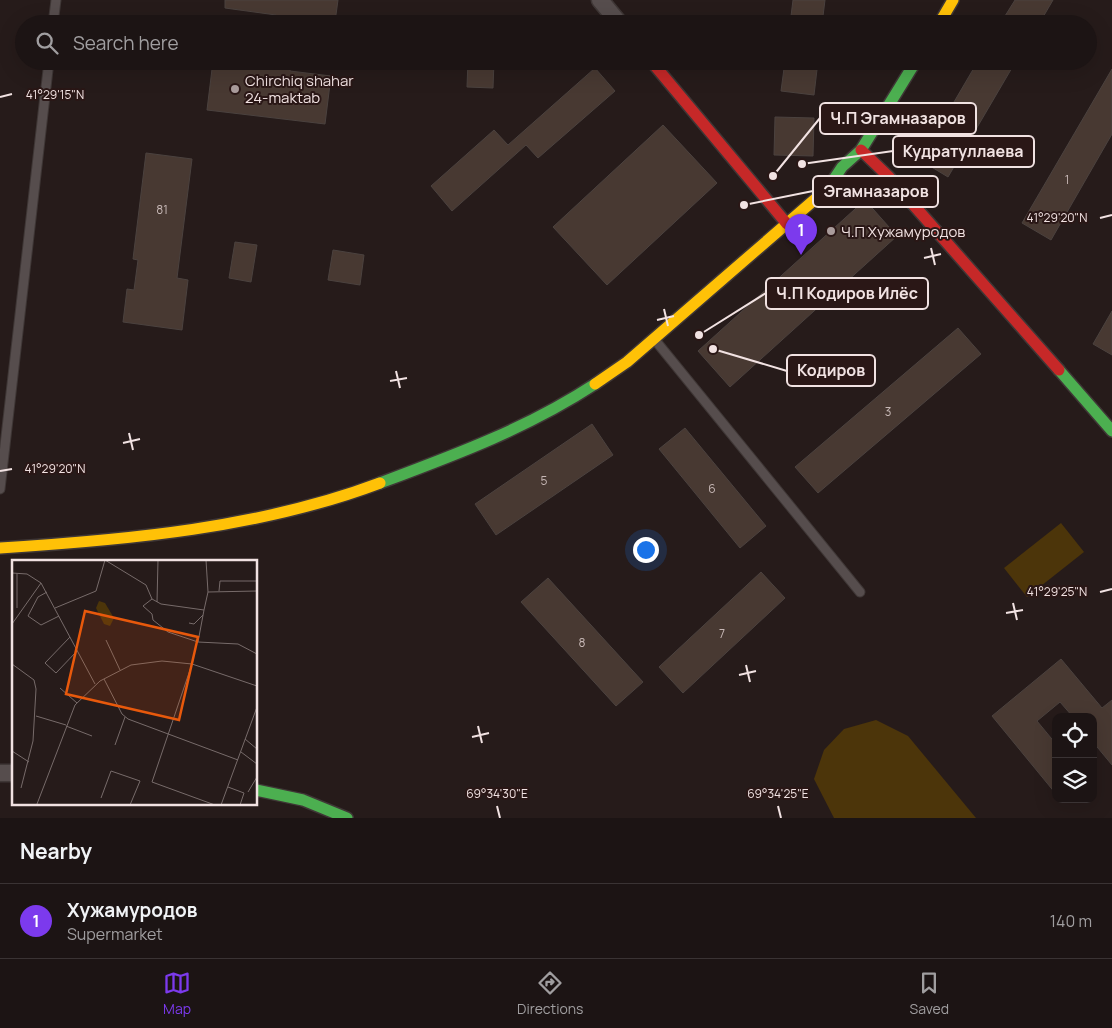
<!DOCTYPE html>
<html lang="en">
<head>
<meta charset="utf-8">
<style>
  :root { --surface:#1c1414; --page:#292122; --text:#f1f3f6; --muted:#a09ea0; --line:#3a3334; --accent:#7c3aed }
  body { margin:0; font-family:Manrope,sans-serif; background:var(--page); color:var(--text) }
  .controls { position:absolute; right:15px; bottom:15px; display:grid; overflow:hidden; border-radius:10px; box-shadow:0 5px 20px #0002 }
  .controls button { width:45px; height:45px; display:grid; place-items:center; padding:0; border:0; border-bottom:1px solid var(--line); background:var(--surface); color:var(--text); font:25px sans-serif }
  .you { position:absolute; left:645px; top:549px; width:18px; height:18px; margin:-12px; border:4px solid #fff; border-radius:50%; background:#1a73e8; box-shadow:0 0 0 8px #1a73e833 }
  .badge { display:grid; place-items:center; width:32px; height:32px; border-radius:50%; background:var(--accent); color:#fff; font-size:16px; font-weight:700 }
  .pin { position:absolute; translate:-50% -41px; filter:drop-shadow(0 1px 2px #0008) }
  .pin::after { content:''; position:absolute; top:26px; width:18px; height:15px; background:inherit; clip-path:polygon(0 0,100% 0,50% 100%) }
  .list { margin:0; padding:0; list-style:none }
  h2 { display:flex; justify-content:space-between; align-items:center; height:65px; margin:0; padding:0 20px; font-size:21px }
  h2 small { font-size:16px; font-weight:400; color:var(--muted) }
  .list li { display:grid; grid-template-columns:32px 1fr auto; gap:15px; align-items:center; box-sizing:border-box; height:75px; padding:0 20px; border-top:1px solid var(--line) }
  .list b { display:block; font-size:19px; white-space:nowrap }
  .list p { margin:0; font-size:16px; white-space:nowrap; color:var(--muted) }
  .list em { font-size:16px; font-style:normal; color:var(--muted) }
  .icon { flex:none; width:28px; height:28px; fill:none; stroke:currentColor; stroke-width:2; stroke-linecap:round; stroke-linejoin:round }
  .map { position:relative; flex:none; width:1112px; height:818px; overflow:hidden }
  .search { position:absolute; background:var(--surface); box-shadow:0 5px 20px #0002; left:15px; right:15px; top:15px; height:55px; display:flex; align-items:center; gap:12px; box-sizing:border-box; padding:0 18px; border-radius:28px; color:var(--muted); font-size:19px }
  .sheet { height:140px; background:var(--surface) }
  nav { display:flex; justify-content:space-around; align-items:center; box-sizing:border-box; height:70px; border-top:1px solid var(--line); background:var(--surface); font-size:14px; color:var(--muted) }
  nav a { display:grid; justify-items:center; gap:2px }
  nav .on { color:var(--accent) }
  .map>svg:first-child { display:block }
</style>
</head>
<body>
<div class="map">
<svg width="1112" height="818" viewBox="0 0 1112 818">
  <rect width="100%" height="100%" fill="#261b1a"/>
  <g fill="#4c350a">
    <path d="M1061,523l23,29 -57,45 -23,-29z"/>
    <path d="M876,720l32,16 68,82h-142l-20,-39 10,-29 20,-21z"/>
  </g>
  <g fill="#483932" stroke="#4b423f">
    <path d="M225,0h113l-3,22 -38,-5 -1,7h-21l1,-9 -51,-7z"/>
    <path d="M793,0h32l-3,24h-32z"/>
    <path d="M1015,0h38l-14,24h-39z"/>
    <path d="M213,61l56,5 1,-5h21l-1,10 41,5 -6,48 -118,-14z"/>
    <path d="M468,61h26l-1,27 -26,-1z"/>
    <path d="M785,61h33l-4,34 -33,-4z"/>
    <path d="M978,61h38l-68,116 -28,-17z"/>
    <path d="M595,68l20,23 -77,67 -12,-13 -74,66 -21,-25 63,-56 14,15z"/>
    <path d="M1112,69v65l-61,106 -29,-17z"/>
    <path d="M775,117l39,1 -1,38 -39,-1z"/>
    <path d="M663,125l54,58 -110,102 -54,-58z"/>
    <path d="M146,153l46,6 -15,119 11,2 -6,50 -59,-8 4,-33 7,1 4,-30 -5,-1z"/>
    <path d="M865,200l32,36 -167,151 -32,-36z"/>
    <path d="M235,242l22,3 -6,37 -22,-4z"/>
    <path d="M333,250l31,5 -4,30 -32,-5z"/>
    <path d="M1112,311v44l-19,-11z"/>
    <path d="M958,328l23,26 -163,139 -23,-26z"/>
    <path d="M592,424l21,31 -117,80 -21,-31z"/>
    <path d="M685,428l81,98 -26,22 -81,-99z"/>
    <path d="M761,572l24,26 -102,95 -24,-26z"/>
    <path d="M548,578l95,104 -27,24 -95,-104z"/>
    <path d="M1061,659l41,49 10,-8v65l-19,-23v-25h-20l-13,-15 -23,19 19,23v50l-64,-78z"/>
  </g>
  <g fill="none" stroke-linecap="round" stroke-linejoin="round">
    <defs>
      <g id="lane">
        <path d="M53,24l3,-24"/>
        <path d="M655,340l205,252"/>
        <path d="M0,489l49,-428"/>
      </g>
      <g id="street">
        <path d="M600,0l20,24"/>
        <path d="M0,773h14"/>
      </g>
      <g id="fast">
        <path d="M828,188l14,-21 19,-17 55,-89"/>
        <path d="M1059,370l53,61"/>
        <path d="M380,483c75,-28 148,-55 215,-99"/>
        <path d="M256,790l47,10 44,18"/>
      </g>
      <g id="slow">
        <path d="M939,24l14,-24"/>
        <path d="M595,384l32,-22 201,-174"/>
        <path d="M0,548c126,-8 261,-20 380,-65"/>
      </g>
      <g id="jam">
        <path d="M651,61l136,163"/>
        <path d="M861,150l27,26 171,194"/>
      </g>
    </defs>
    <use href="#lane" stroke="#3f3736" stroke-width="11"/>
    <use href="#street" stroke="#3f3736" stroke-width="19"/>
    <use href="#fast" stroke="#3f3736" stroke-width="14"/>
    <use href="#slow" stroke="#3f3736" stroke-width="14"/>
    <use href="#jam" stroke="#3f3736" stroke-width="14"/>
    <use href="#lane" stroke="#564d4d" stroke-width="9"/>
    <use href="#street" stroke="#564d4d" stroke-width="16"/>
    <use href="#fast" stroke="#4caf50" stroke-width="11"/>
    <use href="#slow" stroke="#ffc107" stroke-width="11"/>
    <use href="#jam" stroke="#c62828" stroke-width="11"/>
  </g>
  <path fill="none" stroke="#f1e2e2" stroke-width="2" d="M0,97l12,-3M1100,218l12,-3M931,248l4,17M924,258l17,-4M664,309l4,17M657,320l17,-4M396,371l4,17M390,381l17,-3M129,433l4,17M123,443l17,-4M0,471l12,-2M1100,592l12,-3M1013,603l4,17M1006,613l17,-3M746,665l4,17M739,675l17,-4M478,726l4,17M472,737l17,-4M497,806l3,12M778,806l3,12"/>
  <g fill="#aa9c9c" stroke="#2a1716" stroke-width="2">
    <circle cx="235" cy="89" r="5"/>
    <circle cx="831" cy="231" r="5"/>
  </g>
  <g text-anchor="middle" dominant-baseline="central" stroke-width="4" stroke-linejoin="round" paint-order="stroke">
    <g font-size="12" fill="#c7b8b6">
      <text x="1067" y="179">1</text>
      <text x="162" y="209">81</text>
      <text x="888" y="411">3</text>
      <text x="544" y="480">5</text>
      <text x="712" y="488">6</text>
      <text x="722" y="633">7</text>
      <text x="582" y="642">8</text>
    </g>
    <g font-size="15" fill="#f1e2e2" stroke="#2a1716" text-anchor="start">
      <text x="245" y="80">Chirchiq shahar<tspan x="245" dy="17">24-maktab</tspan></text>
      <text x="841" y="231">Ч.П Хужамуродов</text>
    </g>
  </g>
  <g transform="translate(12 560)">
    <rect width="245" height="245" fill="#261b1a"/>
    <path d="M87,41l6,2 9,15 -4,8 -6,-2 -8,-16z" fill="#4c350a"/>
    <path fill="none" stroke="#776b6a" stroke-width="1" d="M93,0l41,25 6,14 -9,7 9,8 1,6 15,12 30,10 40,2 19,10M194,0l2,32M0,13l15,1 14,9M5,13v35M207,31l1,-10h37M35,32l-9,5 -10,19 13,9 18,-9M140,39l9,5 43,6 4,-18 49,-1M145,42l1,-42M43,48l41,-17 9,-31M177,63l5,1 9,-9M0,64l29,-41 54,101M58,77l-25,26 11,10 21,-22M94,80l14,30M186,82l6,-32M0,104l22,16 2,9 -3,52 -12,47M180,104l-40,118 63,23M92,119l18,35 6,5 110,41M48,128l17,15M24,156l30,9M54,166l26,10M233,179l12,10M103,185l10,-28M0,191l17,11M229,192l16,12M216,227l16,6 -4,12M236,232l9,-15M89,238l10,-27 29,10 -10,24M25,244l38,-99 25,-24 31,-16 31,-4 30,3 65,22M209,245l36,-98"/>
    <path fill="#e8590c" fill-opacity="0.15" stroke="#e8590c" stroke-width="2.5" d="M73,51l113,26 -19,83 -113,-26z"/>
    <rect width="245" height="245" fill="none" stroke="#f1e2e2" stroke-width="2.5"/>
  </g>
  <g font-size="12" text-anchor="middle" fill="#f1e2e2" stroke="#2a1716" stroke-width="4" stroke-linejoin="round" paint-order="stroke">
    <text x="55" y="99">41°29'15"N</text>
    <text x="1057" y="222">41°29'20"N</text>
    <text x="55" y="473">41°29'20"N</text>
    <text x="1057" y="596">41°29'25"N</text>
    <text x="497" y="798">69°34'30"E</text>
    <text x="778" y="798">69°34'25"E</text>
  </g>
  <path fill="none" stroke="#f1e2e2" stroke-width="2" d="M773 176L820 118M802 164L893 151M744 205L813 191M699 335L766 293M713 349L787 371"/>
  <g fill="#f1e2e2" stroke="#2a1716" stroke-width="2">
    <circle cx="773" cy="176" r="5"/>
    <circle cx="802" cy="164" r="5"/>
    <circle cx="744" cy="205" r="5"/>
    <circle cx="699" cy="335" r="5"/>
    <circle cx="713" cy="349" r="5"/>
  </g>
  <g fill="#2a1716" stroke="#f1e2e2" stroke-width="2">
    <rect x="820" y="103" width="156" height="31" rx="5"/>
    <rect x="893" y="136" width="141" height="31" rx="5"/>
    <rect x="813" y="176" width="125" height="31" rx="5"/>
    <rect x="766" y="278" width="162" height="31" rx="5"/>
    <rect x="787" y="355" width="88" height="31" rx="5"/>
  </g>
  <g font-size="16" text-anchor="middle" font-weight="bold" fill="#f1e2e2">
    <text x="898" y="124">Ч.П Эгамназаров</text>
    <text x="963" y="157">Кудратуллаева</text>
    <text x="876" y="197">Эгамназаров</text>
    <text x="847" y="299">Ч.П Кодиров Илёс</text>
    <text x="831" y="376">Кодиров</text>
  </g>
</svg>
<div class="controls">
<button><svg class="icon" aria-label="locate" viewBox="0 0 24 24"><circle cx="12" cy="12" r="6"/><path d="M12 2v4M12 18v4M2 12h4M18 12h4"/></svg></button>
<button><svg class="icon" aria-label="layers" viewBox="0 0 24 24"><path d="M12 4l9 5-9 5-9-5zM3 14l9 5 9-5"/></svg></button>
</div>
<div class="you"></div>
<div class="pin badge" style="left:801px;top:255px">1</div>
<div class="search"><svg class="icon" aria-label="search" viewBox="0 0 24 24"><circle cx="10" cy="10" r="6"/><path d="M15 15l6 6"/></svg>Search here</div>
</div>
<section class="sheet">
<h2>Nearby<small></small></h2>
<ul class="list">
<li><span class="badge">1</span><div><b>Хужамуродов</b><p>Supermarket</p></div><em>140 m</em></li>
</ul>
</section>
<nav>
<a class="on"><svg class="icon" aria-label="map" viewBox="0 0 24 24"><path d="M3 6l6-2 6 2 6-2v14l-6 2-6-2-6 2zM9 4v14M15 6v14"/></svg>Map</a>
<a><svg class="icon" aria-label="directions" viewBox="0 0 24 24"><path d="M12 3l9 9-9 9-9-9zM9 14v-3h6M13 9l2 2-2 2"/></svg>Directions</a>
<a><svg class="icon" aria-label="saved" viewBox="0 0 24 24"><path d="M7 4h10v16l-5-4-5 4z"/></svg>Saved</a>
</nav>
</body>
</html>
